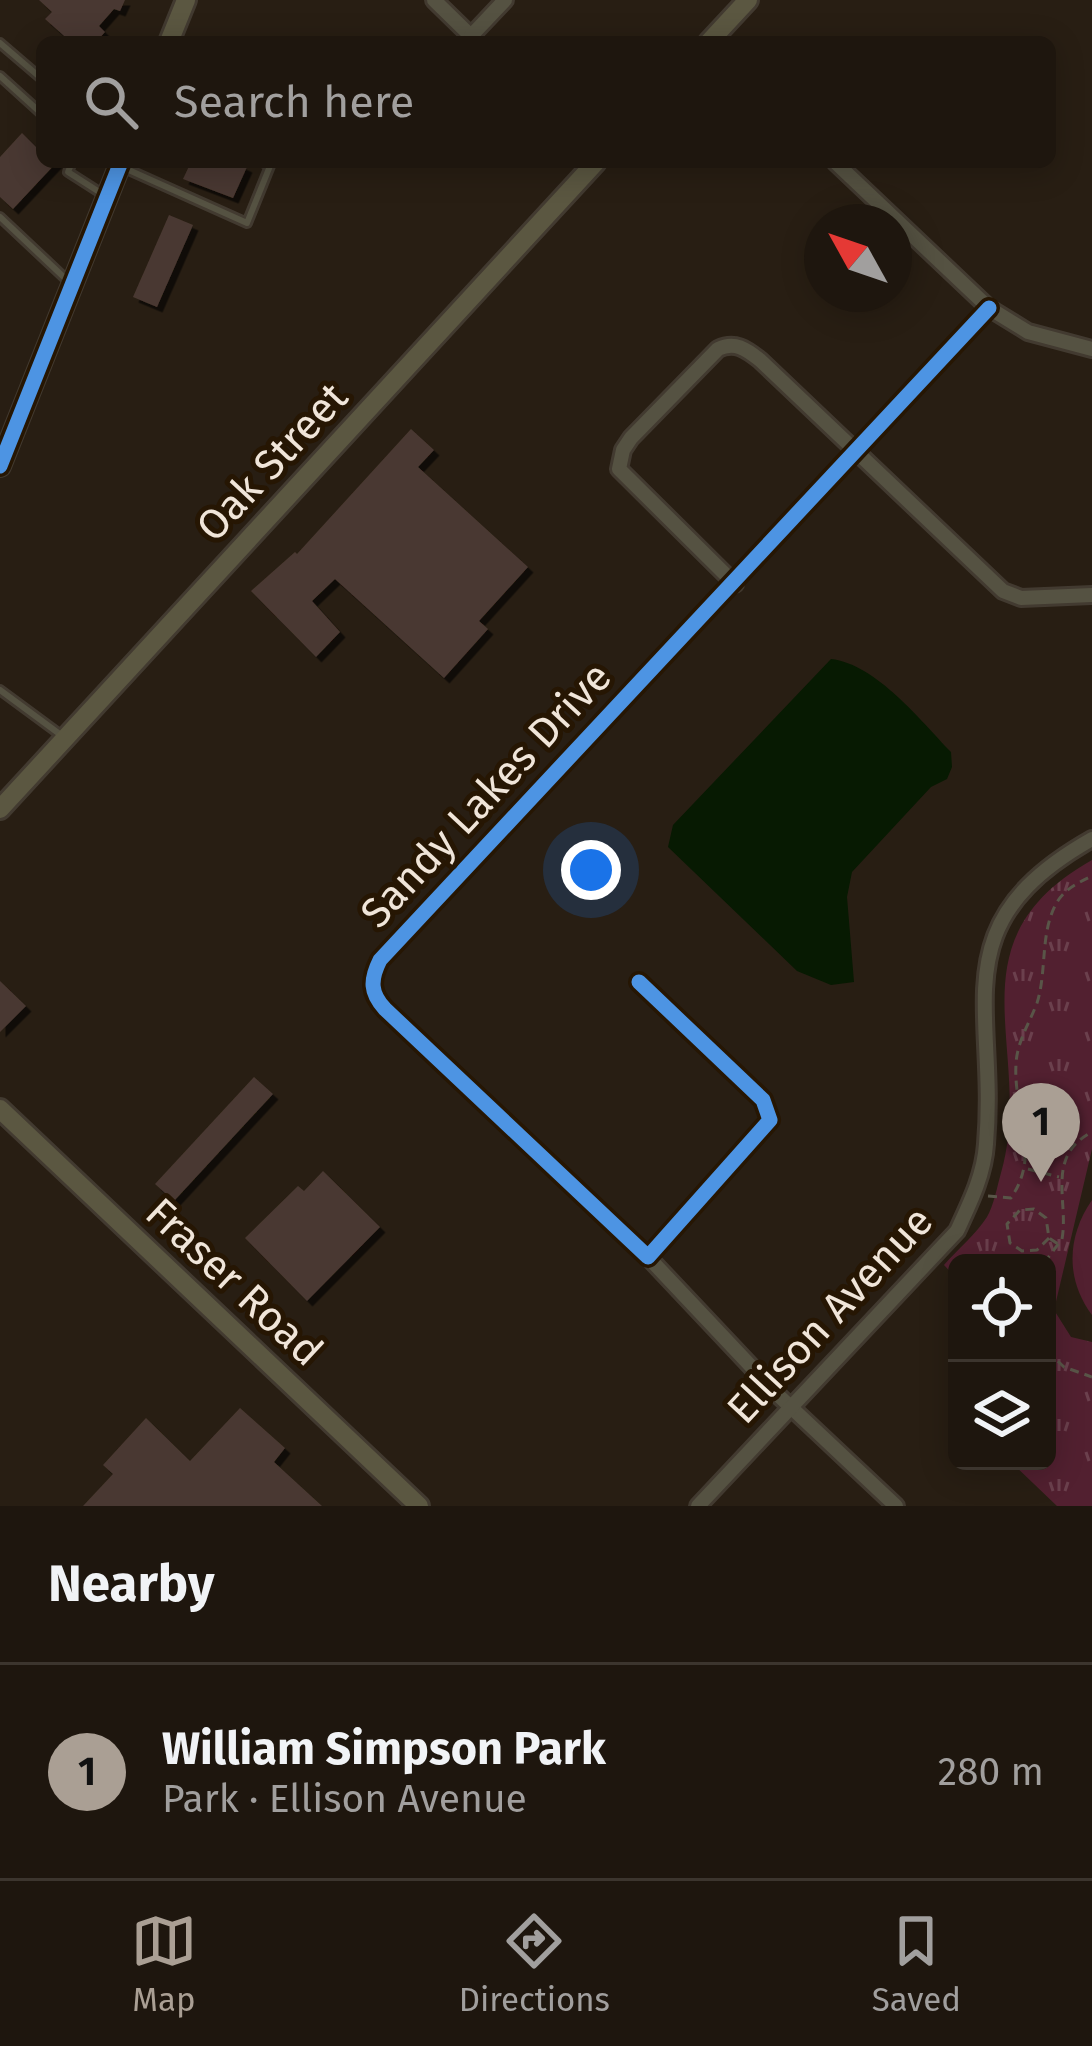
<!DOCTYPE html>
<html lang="en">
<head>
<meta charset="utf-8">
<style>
  :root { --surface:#1e160e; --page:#261f17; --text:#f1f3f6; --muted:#a19f9e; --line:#3c352e; --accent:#aa9f94 }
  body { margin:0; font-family:"Fira Sans",sans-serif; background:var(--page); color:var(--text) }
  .controls { position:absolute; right:36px; bottom:36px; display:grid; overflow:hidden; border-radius:18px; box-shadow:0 6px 30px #0003 }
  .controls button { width:108px; height:108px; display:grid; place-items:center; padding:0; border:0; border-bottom:3px solid var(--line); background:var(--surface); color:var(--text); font:60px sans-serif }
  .compass { position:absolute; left:804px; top:204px; width:108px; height:108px; border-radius:50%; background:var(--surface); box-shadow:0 6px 30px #0003; rotate:310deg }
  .you { position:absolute; left:591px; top:870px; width:42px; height:42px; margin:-30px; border:9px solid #fff; border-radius:50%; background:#1a73e8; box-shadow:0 0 0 18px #1a73e833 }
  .badge { display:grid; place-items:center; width:78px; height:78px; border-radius:50%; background:var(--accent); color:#111; font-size:39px; font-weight:700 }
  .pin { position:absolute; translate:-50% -99px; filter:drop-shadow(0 3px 6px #0008) }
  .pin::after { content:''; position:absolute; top:63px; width:42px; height:36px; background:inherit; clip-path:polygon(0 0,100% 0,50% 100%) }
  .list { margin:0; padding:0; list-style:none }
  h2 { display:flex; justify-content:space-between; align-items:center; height:156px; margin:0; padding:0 48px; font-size:51px }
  h2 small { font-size:39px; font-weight:400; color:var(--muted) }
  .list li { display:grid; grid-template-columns:78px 1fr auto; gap:36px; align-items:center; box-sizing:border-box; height:216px; padding:0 48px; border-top:3px solid var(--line) }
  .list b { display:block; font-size:45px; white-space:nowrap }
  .list p { margin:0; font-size:39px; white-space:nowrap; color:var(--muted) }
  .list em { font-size:39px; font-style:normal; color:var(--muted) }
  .icon { flex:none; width:66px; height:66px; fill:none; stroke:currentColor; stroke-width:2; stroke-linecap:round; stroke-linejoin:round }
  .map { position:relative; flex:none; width:1092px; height:1506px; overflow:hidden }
  .search { position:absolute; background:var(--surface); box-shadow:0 6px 30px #0003; left:36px; right:36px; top:36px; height:132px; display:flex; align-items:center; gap:30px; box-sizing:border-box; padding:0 42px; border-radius:18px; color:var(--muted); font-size:45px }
  .sheet { height:372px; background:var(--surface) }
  nav { display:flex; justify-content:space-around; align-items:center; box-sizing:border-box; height:168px; border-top:3px solid var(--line); background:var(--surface); font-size:33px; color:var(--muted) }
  nav a { display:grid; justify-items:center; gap:6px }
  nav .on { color:var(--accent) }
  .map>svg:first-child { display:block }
</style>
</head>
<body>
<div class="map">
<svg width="1092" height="1506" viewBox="0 0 1092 1506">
  <defs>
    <pattern id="park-tufts" width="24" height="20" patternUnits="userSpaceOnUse" patternTransform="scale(3)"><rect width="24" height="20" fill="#522030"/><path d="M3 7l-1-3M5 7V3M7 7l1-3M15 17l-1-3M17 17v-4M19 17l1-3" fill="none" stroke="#6b404d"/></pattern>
    <filter id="shadow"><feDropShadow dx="5.5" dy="5.5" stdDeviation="0" flood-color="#0009"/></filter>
  </defs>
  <rect width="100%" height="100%" fill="#281e13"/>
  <path fill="#522030" d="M1092,1200v115c-27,-36 -25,-79 0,-115z"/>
  <path fill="url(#park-tufts)" d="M1092,860v289l-38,161 17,27 21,5v164h-35l-47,-45h37v-198h-90v16l-13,-14c14,-16 32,-31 43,-48 7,-12 10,-30 14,-44 35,-122 -56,-230 91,-313z"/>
  <path fill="#071a02" d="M831,659c45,5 90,62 120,93l1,15 -5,12 -16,8 -79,85 -5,25 7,85 -23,3 -34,-14 -129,-124 5,-22z"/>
  <g fill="#4a3931" filter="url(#shadow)">
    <path d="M39,0h86l-5,11 -6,-2 -15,17 6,6 -9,10h-25l-26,-23 7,-7z"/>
    <path d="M22,133l20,20v9h15l-44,47 -13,-12v-40z"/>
    <path d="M191,162h45l11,5 -14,31 -50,-19z"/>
    <path d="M169,215l24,10 -36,82 -24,-10z"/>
    <path d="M411,429l23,21 -16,17 110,100 -49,54 9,8 -44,49 -109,-99 -23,22 28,31 -24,25 -65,-66 44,-39 2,2z"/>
    <path d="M0,981l26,25 -26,26z"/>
    <path d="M254,1077l19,17 -99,107 -19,-17z"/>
    <path d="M323,1171l57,56 -73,74 -62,-63 53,-52 6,5z"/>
    <path d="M240,1408l45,40 -11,14 48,44h-239l30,-32 -10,-9 43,-47 44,43z"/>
  </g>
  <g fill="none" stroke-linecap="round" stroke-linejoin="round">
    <defs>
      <g id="lane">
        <path d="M0,43l42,36"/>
        <path d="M0,76l42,38"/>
        <path d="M72,162l-4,10 36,23"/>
        <path d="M122,167l125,56 23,-57 -8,-4"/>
        <path d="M0,217l69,65"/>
        <path d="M0,690l65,48"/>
      </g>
      <g id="street">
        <path d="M434,0l43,42"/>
        <path d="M471,36l34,-36"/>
        <path d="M835,162l154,146 39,24 64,17"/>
        <path d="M735,584l-116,-115 4,-19 8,-12 87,-89c17,-8 28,0 42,11l243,231 18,7 71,-3"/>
        <path d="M639,982l124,118 7,20 -122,137 -263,-248c-15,-16 -15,-29 -5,-49l609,-652"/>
        <path d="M648,1257l131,139 117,110"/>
        <path d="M698,1506l259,-275c13,-28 27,-56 29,-87 12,-139 -46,-219 106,-305"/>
      </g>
      <g id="secondary">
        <path d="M169,42l17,-42"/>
        <path d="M709,42l39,-42"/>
        <path d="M0,466l121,-304"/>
        <path d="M0,809l596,-647"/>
        <path d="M0,1109l419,397"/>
      </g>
    </defs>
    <use href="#lane" stroke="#423a30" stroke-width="12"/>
    <use href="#street" stroke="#423a30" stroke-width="20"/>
    <use href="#secondary" stroke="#423a30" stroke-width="24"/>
    <g stroke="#595548" stroke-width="3" stroke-dasharray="9 6" stroke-linecap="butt">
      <path d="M1028,1169l31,8"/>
      <path d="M988,1196l23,2c31,-46 2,-85 5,-134 1,-22 13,-40 21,-61 10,-31 3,-70 19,-99 8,-15 22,-21 36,-28"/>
      <path d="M1049,1238l-12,12 -15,1 -12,-8 -3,-19 13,-14 14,-1 12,9 3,20 9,6"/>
      <path d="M1044,1263l18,-24c7,-38 -17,-83 30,-107"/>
      <path d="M1047,1351l17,16 28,10"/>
    </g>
    <use href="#lane" stroke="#555242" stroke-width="6"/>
    <use href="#street" stroke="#555242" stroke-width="14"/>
    <use href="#secondary" stroke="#5b5741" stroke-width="18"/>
    <defs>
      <g id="cycleway">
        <path d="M0,466l121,-304"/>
        <path d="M639,982l124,118 7,20 -122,137 -263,-248c-15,-16 -15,-29 -5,-49l609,-652"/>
      </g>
    </defs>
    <use href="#cycleway" stroke="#261603" stroke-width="22"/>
    <use href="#cycleway" stroke="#4d94e3" stroke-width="15"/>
  </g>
  <g text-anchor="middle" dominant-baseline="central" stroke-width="10" stroke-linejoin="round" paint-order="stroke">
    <g font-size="42" fill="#f0e5d9" stroke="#261603">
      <text transform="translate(272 462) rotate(-47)">Oak Street</text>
      <text transform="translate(486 795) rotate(-47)">Sandy Lakes Drive</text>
      <text transform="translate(234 1282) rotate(43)">Fraser Road</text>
      <text transform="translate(830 1315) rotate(-47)">Ellison Avenue</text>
    </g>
  </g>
</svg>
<div class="controls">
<button><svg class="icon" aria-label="locate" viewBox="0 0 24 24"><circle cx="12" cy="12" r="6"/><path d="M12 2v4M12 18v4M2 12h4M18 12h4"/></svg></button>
<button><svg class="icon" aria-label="layers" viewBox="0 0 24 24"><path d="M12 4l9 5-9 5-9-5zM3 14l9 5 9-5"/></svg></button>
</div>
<svg class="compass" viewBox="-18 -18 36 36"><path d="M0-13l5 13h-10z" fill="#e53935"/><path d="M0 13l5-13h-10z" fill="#a19f9e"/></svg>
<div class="you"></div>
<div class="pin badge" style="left:1041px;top:1182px">1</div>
<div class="search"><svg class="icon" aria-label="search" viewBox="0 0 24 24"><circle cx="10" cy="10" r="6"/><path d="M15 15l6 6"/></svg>Search here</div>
</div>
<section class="sheet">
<h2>Nearby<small></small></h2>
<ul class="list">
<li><span class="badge">1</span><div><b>William Simpson Park</b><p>Park · Ellison Avenue</p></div><em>280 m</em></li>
</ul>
</section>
<nav>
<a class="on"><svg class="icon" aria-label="map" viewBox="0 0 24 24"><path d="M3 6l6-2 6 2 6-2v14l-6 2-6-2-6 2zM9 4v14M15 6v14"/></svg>Map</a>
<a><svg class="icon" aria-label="directions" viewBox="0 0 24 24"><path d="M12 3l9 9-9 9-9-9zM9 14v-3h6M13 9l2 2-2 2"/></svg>Directions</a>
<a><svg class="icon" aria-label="saved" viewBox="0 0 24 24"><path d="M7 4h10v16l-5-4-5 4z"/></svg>Saved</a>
</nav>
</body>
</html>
